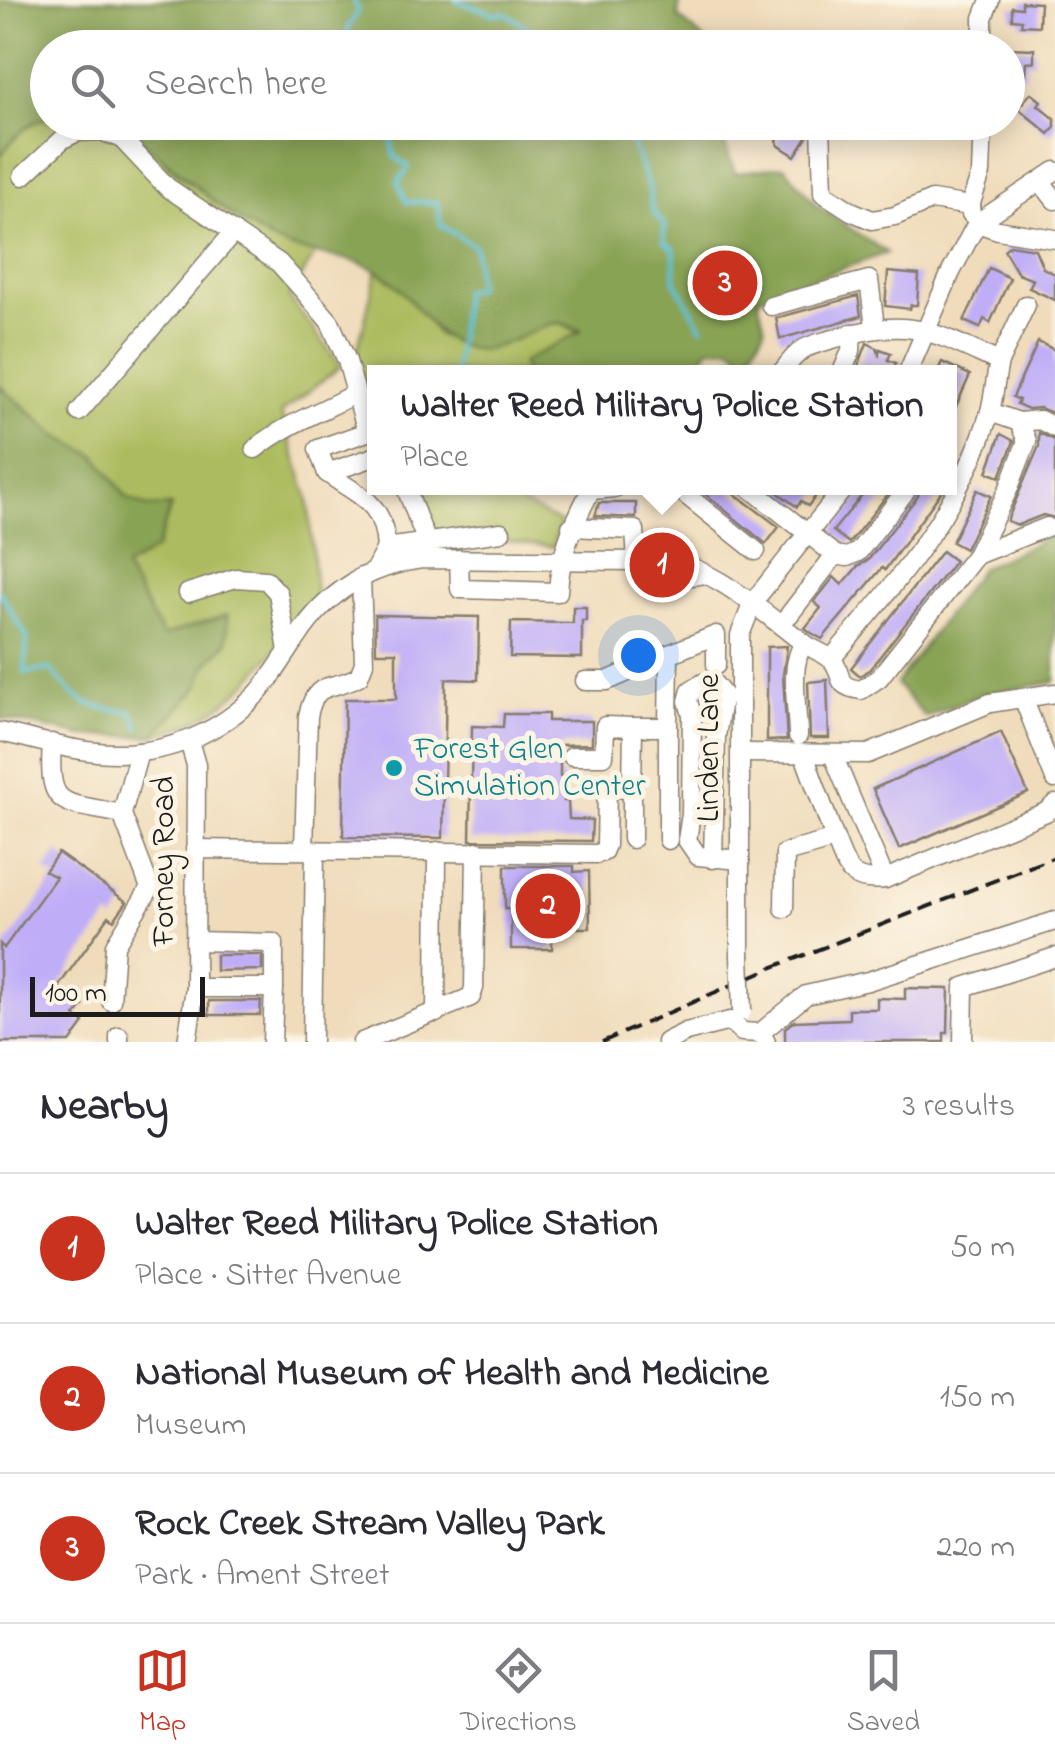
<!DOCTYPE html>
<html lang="en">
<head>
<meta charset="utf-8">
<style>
  :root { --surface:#fff; --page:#f2f2f3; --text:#2b2b33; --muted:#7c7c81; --line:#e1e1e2; --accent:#c8321e }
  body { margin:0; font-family:"Indie Flower",sans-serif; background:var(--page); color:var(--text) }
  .scale { position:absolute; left:30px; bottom:25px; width:175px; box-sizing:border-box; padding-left:10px; border:5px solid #1c1c1c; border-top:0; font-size:28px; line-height:35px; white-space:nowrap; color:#1c1c1c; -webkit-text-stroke:8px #fcf5e5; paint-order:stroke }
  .you { position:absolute; left:638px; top:655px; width:35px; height:35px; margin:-25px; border:8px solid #fff; border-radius:50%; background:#1a73e8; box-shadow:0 0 0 15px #1a73e833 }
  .badge { display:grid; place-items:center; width:65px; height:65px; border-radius:50%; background:var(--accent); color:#fff; font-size:32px; font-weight:700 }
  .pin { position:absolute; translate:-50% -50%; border:5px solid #fff; box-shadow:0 2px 10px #0006 }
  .popup { position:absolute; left:367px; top:365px; width:590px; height:130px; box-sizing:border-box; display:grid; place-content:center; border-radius:0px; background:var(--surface); filter:drop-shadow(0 2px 8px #0005); font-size:32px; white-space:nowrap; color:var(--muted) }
  .popup b { font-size:38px; color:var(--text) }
  .popup::after { content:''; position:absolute; left:50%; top:100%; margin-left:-20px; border:20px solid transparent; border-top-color:var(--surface) }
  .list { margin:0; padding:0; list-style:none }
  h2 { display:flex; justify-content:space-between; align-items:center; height:130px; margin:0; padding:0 40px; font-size:42px }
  h2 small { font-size:32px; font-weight:400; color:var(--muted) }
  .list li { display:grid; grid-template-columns:65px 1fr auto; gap:30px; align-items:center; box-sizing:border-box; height:150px; padding:0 40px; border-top:2px solid var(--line) }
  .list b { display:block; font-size:38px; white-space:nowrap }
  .list p { margin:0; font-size:32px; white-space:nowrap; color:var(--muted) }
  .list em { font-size:32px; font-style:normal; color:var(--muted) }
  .icon { flex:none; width:55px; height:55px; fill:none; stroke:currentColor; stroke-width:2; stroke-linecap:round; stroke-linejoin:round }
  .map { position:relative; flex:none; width:1055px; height:1042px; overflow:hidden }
  .search { position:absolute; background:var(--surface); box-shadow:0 5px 25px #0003; left:30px; right:30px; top:30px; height:110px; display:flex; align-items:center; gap:25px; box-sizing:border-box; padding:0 35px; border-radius:55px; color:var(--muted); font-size:38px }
  .sheet { height:580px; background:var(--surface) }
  nav { display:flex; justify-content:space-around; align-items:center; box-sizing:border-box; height:140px; border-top:2px solid var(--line); background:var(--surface); font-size:28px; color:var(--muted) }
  nav a { display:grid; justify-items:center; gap:5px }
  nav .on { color:var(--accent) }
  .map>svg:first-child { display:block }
</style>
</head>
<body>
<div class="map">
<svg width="1055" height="1042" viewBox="0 0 1055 1042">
  <rect width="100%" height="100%" fill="#fcf5e5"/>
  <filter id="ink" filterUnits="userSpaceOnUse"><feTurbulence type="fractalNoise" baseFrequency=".01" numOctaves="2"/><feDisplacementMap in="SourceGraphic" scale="20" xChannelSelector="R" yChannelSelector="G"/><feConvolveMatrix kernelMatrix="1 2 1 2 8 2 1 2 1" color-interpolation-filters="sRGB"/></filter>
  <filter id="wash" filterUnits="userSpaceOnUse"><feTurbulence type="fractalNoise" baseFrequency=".0048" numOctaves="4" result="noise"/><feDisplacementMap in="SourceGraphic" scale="40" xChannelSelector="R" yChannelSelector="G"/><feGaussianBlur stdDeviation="2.25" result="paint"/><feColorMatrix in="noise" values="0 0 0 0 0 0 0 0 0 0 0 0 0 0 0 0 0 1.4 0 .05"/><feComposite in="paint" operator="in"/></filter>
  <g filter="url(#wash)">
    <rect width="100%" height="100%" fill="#f0dcbb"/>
    <g fill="#acbb5e" stroke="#646c3d" stroke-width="2.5">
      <path d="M47,117l1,5 71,1 24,17 37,36 92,65 44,11 -27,45 52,69 -60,47 27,84 8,99c-50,63 -78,120 -163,140l46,-50 7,-21 21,-22v-27l-64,21 -39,-69 23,-61 -20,-9 -31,-41 -37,-20 -59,-51v-229c13,-19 24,-32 47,-40z"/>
      <path d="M377,270l32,25 29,40 42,15 70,-26 11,-1 22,12 -59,27 1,10h-151v39l-20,-47z"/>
      <path d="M411,488h108l-3,13 45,22 -9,24 -111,-14 -14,-6z"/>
    </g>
    <g fill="#89a355" stroke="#526038" stroke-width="2.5">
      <path d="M0,0h680l-2,17 34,30 -664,1 -1,69c-23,8 -34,21 -47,40z"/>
      <path d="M119,123h604l-2,10 14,40 49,-7 33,40 70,47 -129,45 7,31 -18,31 -16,-13 -23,2 -13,23h-170l-2,-10 58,-31 -20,-8 -11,1c-17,7 -55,27 -71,26 -49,-4 -62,-56 -100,-78 -33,-20 -77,-15 -109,-33 -57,-30 -100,-79 -151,-116z"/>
      <path d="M0,386l59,51 37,19 31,42 20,9 24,-1 -15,43 -31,19 38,68 64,-21v27l-21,23 -7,21 -46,50h-70l-83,-18z"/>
      <path d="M1055,534v148l-71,12 -59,23 -29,-33 84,-115z"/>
    </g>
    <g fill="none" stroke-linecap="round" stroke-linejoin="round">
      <g stroke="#5bc3d7" stroke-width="4">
        <path d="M455,0l40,14 11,-1 32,22h20l6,13"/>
        <path d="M349,48l-1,-20 10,-17 -4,-11"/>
        <path d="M387,122l8,35 14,10 -11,15 8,20h31l4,23 34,22 2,41 -14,3 -8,81"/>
        <path d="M624,122l26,69c0,14 3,24 14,33v18l10,7 1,32 27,47"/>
        <path d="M0,592l27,45 -2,36 25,-4c32,36 34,38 82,43l7,15"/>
      </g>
    </g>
    <g id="blocks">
      <g fill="#bfadf8">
        <path d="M1022,2l18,1 -1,23 -18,-1 1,-5 -10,-1v-12l10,1z"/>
        <path d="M1008,48l26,1v13h-8l-1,13 -17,-1z"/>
        <path d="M1031,93l10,8 -3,4 17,14v8l-6,7 -31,-26z"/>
        <path d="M789,122l20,12 -14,22 -17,-11 -1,-5z"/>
        <path d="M1010,245l25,4 8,19 12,6v26l-26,-12 4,-8 -15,-6 -14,-24z"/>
        <path d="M989,268l21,10 -20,45 -6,-4 -4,9 -16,-7z"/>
        <path d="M888,272l31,3 -2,30h-6l-1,4 -25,-3z"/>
        <path d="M858,296l3,20 -81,23 -4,-21z"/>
        <path d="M1038,342l17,8v64l-15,-6 -12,1 -11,-5 2,-4 -6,-3z"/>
        <path d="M867,343l10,5 2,6 1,-5 11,4 -3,7 8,3 -4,9h-36z"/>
        <path d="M942,362l28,13 -20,45v-48h-13z"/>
        <path d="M1039,433l16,7v78l-12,-3 -25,10 -11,-4 32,-75z"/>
        <path d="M1001,434l13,7 -14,36 -13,-5z"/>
        <path d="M698,488h29l52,39 -13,17z"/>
        <path d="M772,488h50l-14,18 -7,-5 -4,6z"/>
        <path d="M868,488h25l-44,55 -16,-12z"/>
        <path d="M920,488h24l-59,82 -3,-2 -60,71 -12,-7 -5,-4 16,-20 -7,-6 20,-25 8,8 16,-19 10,-6 50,-64z"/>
        <path d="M977,490l14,6 -26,53 -13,-7z"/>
        <path d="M599,503h37v15l-41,-2z"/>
        <path d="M942,551l13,10 -85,108 -10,7 -9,-8z"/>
        <path d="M573,607h13v14h-4v37l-72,-1 1,-35 62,1z"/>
        <path d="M375,615l104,2 -1,63 -32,-1 -3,159 -100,-1 2,-138h51v-47h-20z"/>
        <path d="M787,646l-4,29 4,65 -20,1v-94z"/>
        <path d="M827,680l2,58h-19l-2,-56z"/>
        <path d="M504,714h44v7h44v23l-32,1v31h4v25h4l1,18 23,1 -1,21 -121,-1 2,-114 31,1z"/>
        <path d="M1001,732l27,61 -129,56 -26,-60z"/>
        <path d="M58,853l69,49 -13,18 -5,-4 -51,71 25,19 -8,10 9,7 -14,19h-70v-98l4,4 52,-71 -11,-6z"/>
        <path d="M505,866h69v6l15,-1 1,57h-38v21h-41v-40h-6z"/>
        <path d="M216,955h46v15l-46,1z"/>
        <path d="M905,988l44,1 -1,44h-4v9h-159v-14l9,-7 55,-2v-10h28v-11l28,1z"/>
        <path d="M209,1001h52l-1,14h-51z"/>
      </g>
    </g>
  </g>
  <g filter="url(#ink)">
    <use href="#blocks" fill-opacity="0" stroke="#867c6c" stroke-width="2.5"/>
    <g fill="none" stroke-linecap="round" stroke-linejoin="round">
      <defs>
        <g id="minor">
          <path d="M983,48v-30l7,-18"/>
          <path d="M821,122l2,71 28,18 21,9 23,-4 37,-16 38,6"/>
          <path d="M23,176l40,-37 14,-7 24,-1 20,7 46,49 112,76 24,27 27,32 17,39 20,71 -49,17 9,24 47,-16"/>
          <path d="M1042,183l13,17"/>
          <path d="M971,214l-1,-8 11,-33 2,-51"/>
          <path d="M977,223l21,7 57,9"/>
          <path d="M771,306l98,-26 6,47"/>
          <path d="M999,362l27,-57"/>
          <path d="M723,372l1,-1"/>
          <path d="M782,372c21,-29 25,-25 58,-35 72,-21 95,-4 159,25 -4,18 -5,36 -10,53 -31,98 -93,168 -158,244"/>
          <path d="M842,372l9,-21 1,-18"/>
          <path d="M908,372l43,-100 26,-49 78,-52"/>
          <path d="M79,412l155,-180"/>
          <path d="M1019,422l21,-2 15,8"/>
          <path d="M255,449c31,-25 66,-37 101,-56"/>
          <path d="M327,473c36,26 56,28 59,75"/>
          <path d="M406,488l20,52"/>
          <path d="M685,488l1,7 70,56"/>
          <path d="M750,488l85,67 -46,60"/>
          <path d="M571,527l64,3 2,31"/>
          <path d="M835,555l12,2 11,-5 50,-64"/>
          <path d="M976,555l71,-28"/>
          <path d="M459,559l1,30 98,3c2,-39 15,-68 33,-102l24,-2"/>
          <path d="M637,561c16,14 47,18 68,13"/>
          <path d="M374,571l12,-23 115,-16"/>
          <path d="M188,593l48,-15 30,2 12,13 10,58"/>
          <path d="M585,681h22l62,-27"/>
          <path d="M1023,698l32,81"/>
          <path d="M668,727l1,-73 47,-19v30"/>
          <path d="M0,732c39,8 80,22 120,21 52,0 101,-22 137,-59 16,-17 27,-38 40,-56 29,-45 72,-72 125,-79l215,2 9,-7c64,10 109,52 159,90 7,5 21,10 27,16 13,14 0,26 29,30l18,-12 97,-123 32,-65 19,-49 -8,-19 -29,-10"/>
          <path d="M798,736c0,-26 -10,-71 6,-93"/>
          <path d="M52,743c-5,69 11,58 70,71"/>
          <path d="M742,753l126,1 122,-51 65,-10"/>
          <path d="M833,755l52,124"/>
          <path d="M572,756h32l1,-30 28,1"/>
          <path d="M632,789l1,-62h35v113"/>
          <path d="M835,839c12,29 13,44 50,40l161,-67 9,-8"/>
          <path d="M195,849l402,5 6,-2 3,-7 1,-57 25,1v50"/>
          <path d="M304,849l4,-133c8,-38 23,-24 51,-40l5,-13 -3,-86"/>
          <path d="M713,859l3,-123 7,-41 -9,-11 -11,-1 -12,7 -3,11 4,14 -1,99 -4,26 11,16 42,4"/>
          <path d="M784,908l1,-55 50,-14 -31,-84"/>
          <path d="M740,955v-320l13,-33 91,-114"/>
          <path d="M195,988h79v-45l-79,-2"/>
          <path d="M111,1001l4,-56 35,-57 -28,-74 17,-62"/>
          <path d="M436,1013l1,-162"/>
          <path d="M760,1033l46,-38 62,-14 187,-60"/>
          <path d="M119,1036v6"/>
          <path d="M187,1042l8,-54 1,-223 -7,-24"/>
          <path d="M272,1042l2,-54"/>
          <path d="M312,1042l3,-191"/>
          <path d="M362,1042l109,-45 3,-9 2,-137"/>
          <path d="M666,1042l20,-10 44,-11 12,11 18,1 6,9"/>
          <path d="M963,1042l1,-55 91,-30"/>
        </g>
      </defs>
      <use href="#minor" stroke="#867c6c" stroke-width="21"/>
      <use href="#minor" stroke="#fff" stroke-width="18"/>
      <path stroke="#1c1c1c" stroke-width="4" stroke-dasharray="15 8" stroke-linecap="butt" d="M602,1042l164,-72 289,-113"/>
      <defs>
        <path id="minor-bridge" d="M740,955l2,56"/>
      </defs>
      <use href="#minor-bridge" stroke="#867c6c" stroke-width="21" stroke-linecap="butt"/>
      <use href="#minor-bridge" stroke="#fff" stroke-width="18"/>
    </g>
  </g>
  <circle fill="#0f9aa8" stroke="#fcf5e5" stroke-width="4" cx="394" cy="768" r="10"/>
  <g text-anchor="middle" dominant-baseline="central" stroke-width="10" stroke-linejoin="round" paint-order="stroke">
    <g font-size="32" fill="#1c1c1c" stroke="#fcf5e5">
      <text transform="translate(710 748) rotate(-90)">Linden Lane</text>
      <text transform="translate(165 861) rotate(-90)">Forney Road</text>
    </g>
    <g font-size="32" fill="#0d838f" stroke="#fcf5e5" text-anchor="start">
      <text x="414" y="750">Forest Glen<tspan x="414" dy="37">Simulation Center</tspan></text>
    </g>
  </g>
</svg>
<div class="scale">100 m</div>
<div class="you"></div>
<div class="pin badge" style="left:662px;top:565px">1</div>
<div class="popup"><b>Walter Reed Military Police Station</b>Place</div>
<div class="pin badge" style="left:548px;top:906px">2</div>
<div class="pin badge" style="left:725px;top:283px">3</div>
<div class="search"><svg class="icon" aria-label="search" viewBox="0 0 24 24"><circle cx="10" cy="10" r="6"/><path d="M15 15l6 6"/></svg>Search here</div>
</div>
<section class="sheet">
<h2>Nearby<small>3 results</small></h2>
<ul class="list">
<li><span class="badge">1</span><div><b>Walter Reed Military Police Station</b><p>Place · Sitter Avenue</p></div><em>50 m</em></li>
<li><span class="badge">2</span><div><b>National Museum of Health and Medicine</b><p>Museum</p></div><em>150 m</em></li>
<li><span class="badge">3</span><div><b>Rock Creek Stream Valley Park</b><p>Park · Ament Street</p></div><em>220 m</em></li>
</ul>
</section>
<nav>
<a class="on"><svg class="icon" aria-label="map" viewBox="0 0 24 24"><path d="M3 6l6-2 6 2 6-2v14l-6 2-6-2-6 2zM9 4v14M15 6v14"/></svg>Map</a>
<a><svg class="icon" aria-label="directions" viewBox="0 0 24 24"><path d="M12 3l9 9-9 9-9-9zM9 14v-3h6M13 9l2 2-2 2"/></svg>Directions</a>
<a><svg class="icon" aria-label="saved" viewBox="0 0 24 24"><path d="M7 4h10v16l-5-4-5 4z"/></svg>Saved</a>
</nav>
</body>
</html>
